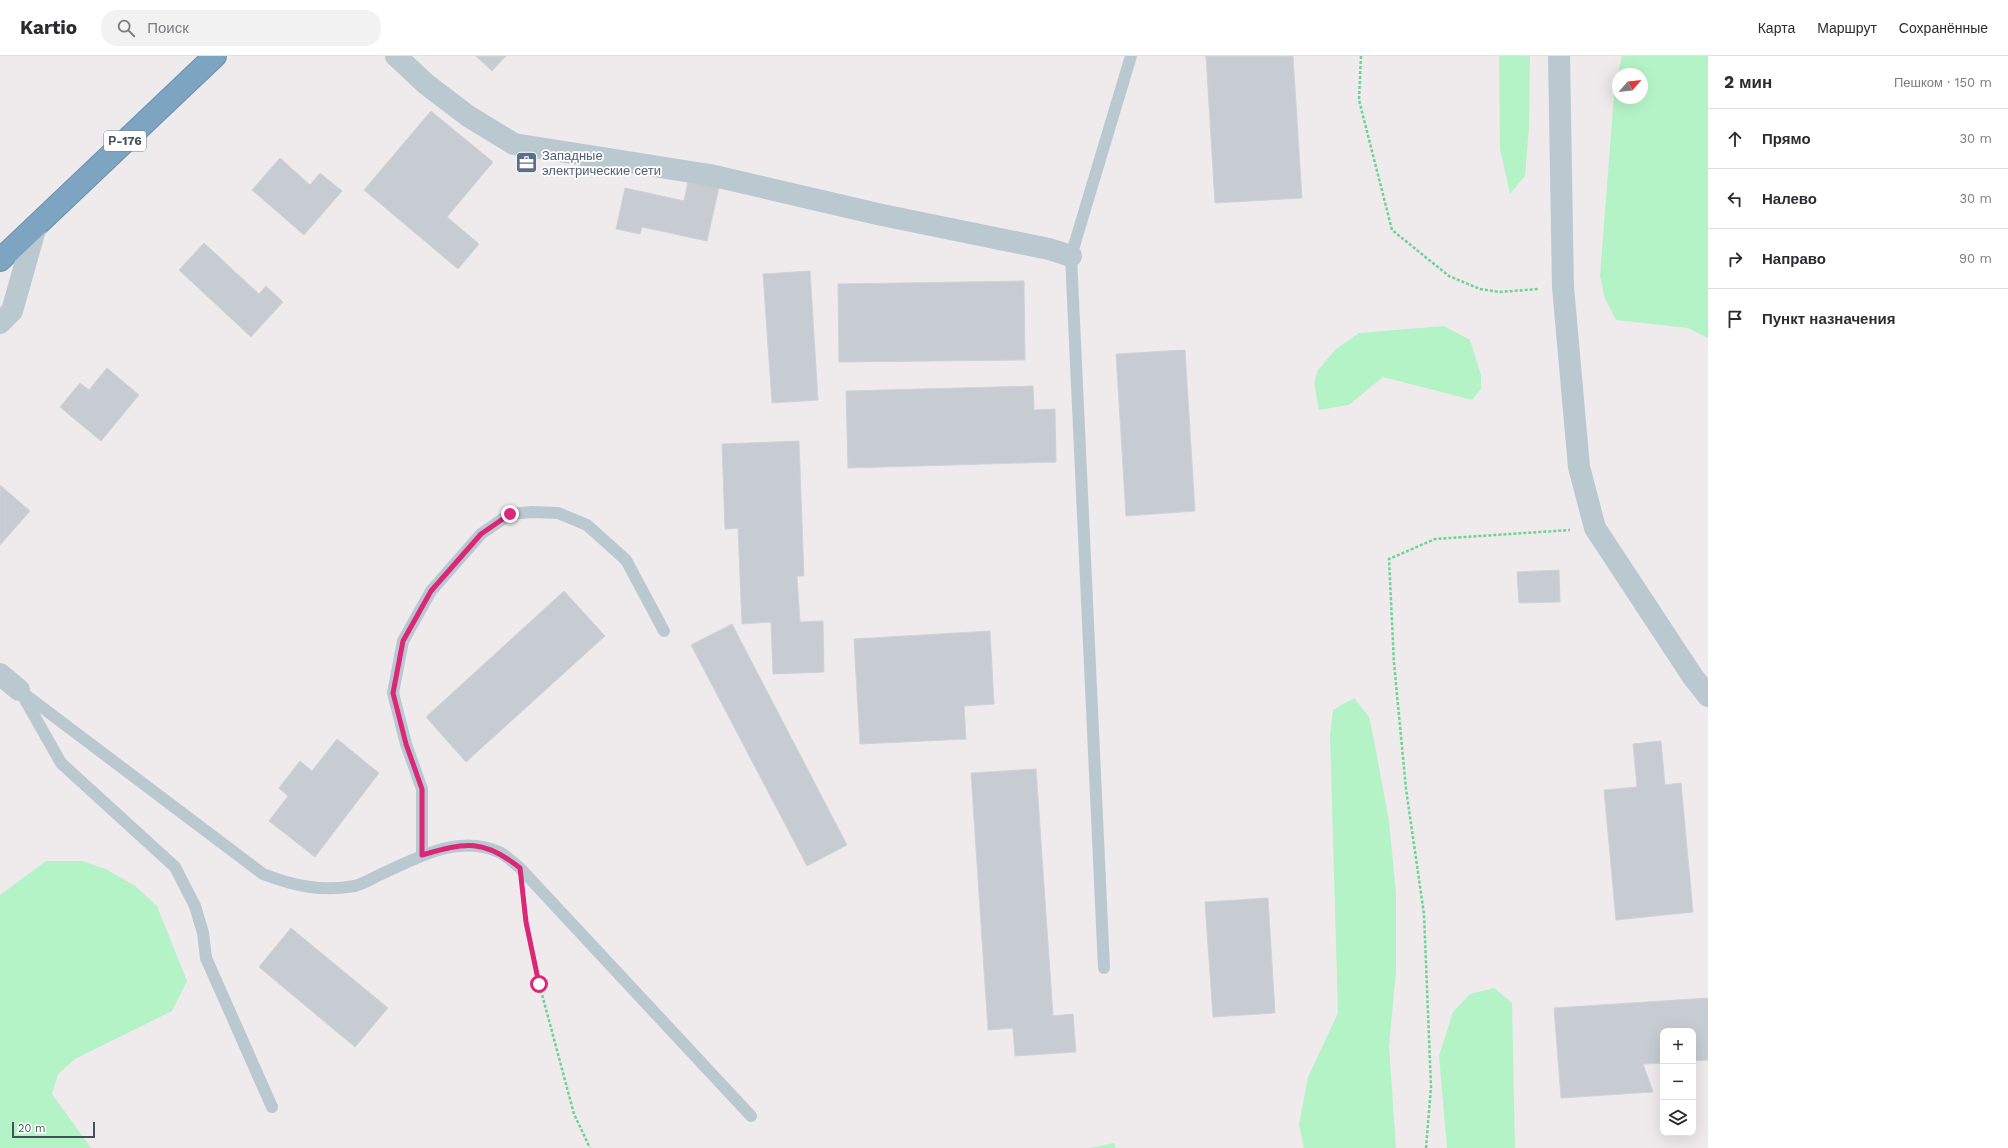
<!DOCTYPE html>
<html lang="ru">
<head>
<meta charset="utf-8">
<style>
  :root { --surface:#fff; --page:#f2f2f3; --text:#2b2b33; --muted:#7c7c81; --line:#e1e1e2 }
  body { margin:0; font-family:"Work Sans",sans-serif; background:var(--page); color:var(--text) }
  .controls { position:absolute; right:12px; bottom:12px; display:grid; overflow:hidden; border-radius:8px; box-shadow:0 4px 16px #0002 }
  .controls button { width:36px; height:36px; display:grid; place-items:center; padding:0; border:0; border-bottom:1px solid var(--line); background:var(--surface); color:var(--text); font:20px sans-serif }
  .compass { position:absolute; left:1612px; top:12px; width:36px; height:36px; border-radius:50%; background:var(--surface); box-shadow:0 4px 16px #0002; rotate:62deg }
  .scale { position:absolute; left:12px; bottom:10px; width:83px; box-sizing:border-box; padding-left:4px; border:2px solid #42525b; border-top:0; font-size:11px; line-height:14px; white-space:nowrap; color:#42525b; -webkit-text-stroke:3px #fff; paint-order:stroke }
  .stop { position:absolute; width:12px; height:12px; margin:-9px; border:3px solid #db2777; border-radius:50%; background:#fff }
  .stop.end { background:#db2777; border-color:#fff; box-shadow:0 1px 4px #0008 }
  .list { margin:0; padding:0; list-style:none }
  h2 { display:flex; justify-content:space-between; align-items:center; height:52px; margin:0; padding:0 16px; font-size:17px }
  h2 small { font-size:13px; font-weight:400; color:var(--muted) }
  .list li { display:grid; grid-template-columns:26px 1fr auto; gap:12px; align-items:center; box-sizing:border-box; height:60px; padding:0 16px; border-top:1px solid var(--line) }
  .list b { display:block; font-size:15px; white-space:nowrap }
  .list em { font-size:13px; font-style:normal; color:var(--muted) }
  .icon { flex:none; width:22px; height:22px; fill:none; stroke:currentColor; stroke-width:2; stroke-linecap:round; stroke-linejoin:round }
  .map { position:relative; flex:none; width:1708px; height:1092px; overflow:hidden }
  header { display:flex; align-items:center; gap:24px; box-sizing:border-box; height:56px; padding:0 20px; background:var(--surface); border-bottom:1px solid var(--line) }
  header strong { font-size:19px }
  nav { display:flex; gap:22px; margin-inline-start:auto; font-size:14px }
  .search { width:280px; height:36px; background:var(--page); display:flex; align-items:center; gap:10px; box-sizing:border-box; padding:0 14px; border-radius:16px; color:var(--muted); font-size:15px }
  main { display:flex }
  aside { flex:1; background:var(--surface) }
  .map>svg:first-child { display:block }
</style>
</head>
<body>
<header>
<strong>Kartio</strong>
<div class="search"><svg class="icon" aria-label="search" viewBox="0 0 24 24"><circle cx="10" cy="10" r="6"/><path d="M15 15l6 6"/></svg>Поиск</div>
<nav><a>Карта</a><a>Маршрут</a><a>Сохранённые</a></nav>
</header>
<main>
<div class="map">
<svg width="1708" height="1092" viewBox="0 0 1708 1092">
  <rect width="100%" height="100%" fill="#efebec"/>
  <g fill="#b4f3c6">
    <path d="M1499,0h31l-1,71 -4,49 -15,18 -10,-45z"/>
    <path d="M1622,0h86v282l-20,-10 -72,-8 -11,-21 -5,-23 14,-181 4,-20v23h24v-24h-24z"/>
    <path d="M1444,270l26,14 11,35v14l-9,11 -89,-23 -34,28 -30,5 -5,-27 4,-13 18,-21 23,-16z"/>
    <path d="M1354,642l15,19 5,23 15,81 7,72v79l-7,74 7,102h-92l-5,-23 9,-48 30,-64 -8,-278 3,-25z"/>
    <path d="M46,805h36l24,8 29,17 22,20 30,75 -15,30 -97,48 -17,15 -6,20 39,54h-91v-253z"/>
    <path d="M1494,932l18,15 3,145h-68l-8,-92 14,-44 17,-18z"/>
    <path d="M1114,1087l2,5h-28z"/>
  </g>
  <g fill="#c7ccd2" stroke="#cfd3d9">
    <path d="M476,0h30l-14,15z"/>
    <path d="M1206,0h87l9,142 -87,5z"/>
    <path d="M431,55l62,51 -46,55 32,27 -21,25 -94,-79z"/>
    <path d="M280,102l30,27 10,-12 22,18 -38,44 -52,-45z"/>
    <path d="M689,121l31,6 -13,58 -65,-14 -2,7 -24,-5 9,-41 59,13z"/>
    <path d="M204,187l55,51 7,-8 17,16 -32,35 -72,-67z"/>
    <path d="M810,215l8,129 -46,3 -9,-129z"/>
    <path d="M1024,225l1,79 -186,2 -1,-78z"/>
    <path d="M1185,294l10,161 -69,5 -10,-162z"/>
    <path d="M107,312l32,27 -38,46 -41,-34 20,-24 9,7z"/>
    <path d="M1033,330l1,24 21,-1 1,53 -208,6 -2,-77z"/>
    <path d="M799,385l5,135h-7l3,46 23,-1 1,51 -51,2 -2,-52 -29,2 -4,-96 -13,1 -3,-85z"/>
    <path d="M0,429l30,26 -30,34z"/>
    <path d="M1559,514l1,32 -41,1 -2,-31z"/>
    <path d="M564,535l41,45 -139,126 -40,-45z"/>
    <path d="M732,568l115,221 -40,21 -116,-221z"/>
    <path d="M990,575l4,73 -30,2 2,33 -106,5 -6,-105z"/>
    <path d="M337,683l42,34 -64,84 -46,-36 19,-25 -9,-8 21,-27 12,10z"/>
    <path d="M1661,685l4,44 16,-2 12,129 -77,8 -12,-130 33,-3 -4,-43z"/>
    <path d="M1036,713l17,247 20,-2 3,38 -61,4 -2,-28 -25,2 -17,-257z"/>
    <path d="M1268,842l7,115 -62,4 -8,-115z"/>
    <path d="M291,872l97,80 -33,39 -96,-80z"/>
    <path d="M1708,942v62l-15,1v-30h-30v32l-20,1 10,28 -92,6 -7,-90z"/>
  </g>
  <g fill="none" stroke-linecap="round" stroke-linejoin="round">
    <defs>
      <path id="highway" d="M0,204l215,-204"/>
    </defs>
    <use href="#highway" stroke="#6990ad" stroke-width="24"/>
    <g stroke="#69d494" stroke-width="2.5" stroke-dasharray="3 2" stroke-linecap="butt">
      <path d="M1361,0l-2,44 33,130 57,46 31,13 19,3 40,-3"/>
      <path d="M524,846l2,20 13,61 35,131 16,34"/>
      <path d="M1426,1092l5,-61 -7,-173 -18,-125 -12,-126 -5,-104 46,-20 135,-9"/>
    </g>
    <g stroke="#bac9d0" stroke-width="12">
      <path d="M19,634l244,184c31,12 59,18 92,12 10,-3 21,-10 31,-14 36,-17 76,-38 115,-19 7,4 13,10 19,15l231,248"/>
      <path d="M23,640l38,67 114,104 20,39 8,27 3,25 66,149"/>
      <path d="M422,799v-66l-16,-45 -13,-51 10,-52 28,-50 50,-57 29,-20 22,-2 26,1 29,12 39,35 38,71"/>
      <path d="M1104,912l-33,-712 60,-200"/>
    </g>
    <g stroke="#bac9d0" stroke-width="22">
      <path d="M396,0l30,28 42,32 46,28 196,31 172,40 167,34 22,7"/>
      <path d="M1559,0l4,231 16,180 16,61 98,149 15,19"/>
      <path d="M0,267l12,-12 24,-85"/>
      <path d="M0,618l19,16"/>
    </g>
    <use href="#highway" stroke="#7da5c1" stroke-width="22"/>
  </g>
  <g fill="none" stroke-linecap="round" stroke-linejoin="round">
    <path stroke="#db2777" stroke-width="5" d="M510,458l-29,20 -50,57 -28,50 -10,52 13,51 16,45v66c44,-13 62,-16 98,13l6,54 13,62"/>
  </g>
  <defs>
    <symbol id="office-square" viewBox="-11 -11 22 22"><rect x="-9" y="-9" width="18" height="18" rx="4" fill="#5c6f8a" stroke="#fff"/><path d="M-6-3h4V-5.5h4V-3h4V5H-6ZM-1-4.5V-3h2v-1.5ZM-6 0V1H6V0Z" fill="#fff"/></symbol>
  </defs>
  <g fill-rule="evenodd">
    <use href="#office-square" x="514" y="94" width="25" height="25"/>
  </g>
  <g text-anchor="middle" dominant-baseline="central" stroke-width="3.5" stroke-linejoin="round" paint-order="stroke">
    <rect fill="#fff" stroke="#7b868c" stroke-width="1" x="104" y="75" width="42" height="20" rx="3"/>
    <g font-size="12" font-weight="bold" fill="#42525b">
      <text x="125" y="85">Р-176</text>
    </g>
    <g font-size="13" fill="#4e5e75" stroke="#fff" text-anchor="start">
      <text x="542" y="99">Западные<tspan x="542" dy="15">электрические сети</tspan></text>
    </g>
  </g>
</svg>
<div class="controls">
<button>+</button>
<button>−</button>
<button><svg class="icon" aria-label="layers" viewBox="0 0 24 24"><path d="M12 4l9 5-9 5-9-5zM3 14l9 5 9-5"/></svg></button>
</div>
<svg class="compass" viewBox="-18 -18 36 36"><path d="M0-13l5 13h-10z" fill="#e53935"/><path d="M0 13l5-13h-10z" fill="#7c7c81"/></svg>
<div class="scale">20 m</div>
<div class="stop" style="left:539px;top:928px"></div>
<div class="stop end" style="left:510px;top:458px"></div>
</div>
<aside>
<h2>2 мин<small>Пешком · 150 m</small></h2>
<ul class="list">
<li><svg class="icon" aria-label="ahead" viewBox="0 0 24 24"><path d="M12 20V5M6 11l6-6 6 6"/></svg><div><b>Прямо</b></div><em>30 m</em></li>
<li><svg class="icon" aria-label="left" viewBox="0 0 24 24"><path d="M17 20v-9H6M10 6l-5 5 5 5"/></svg><div><b>Налево</b></div><em>30 m</em></li>
<li><svg class="icon" aria-label="right" viewBox="0 0 24 24"><path d="M7 20v-9h11M14 6l5 5-5 5"/></svg><div><b>Направо</b></div><em>90 m</em></li>
<li><svg class="icon" aria-label="arrive" viewBox="0 0 24 24"><path d="M6 21V4h12l-3 4 3 4H6"/></svg><div><b>Пункт назначения</b></div></li>
</ul>
</aside>
</main>
</body>
</html>
